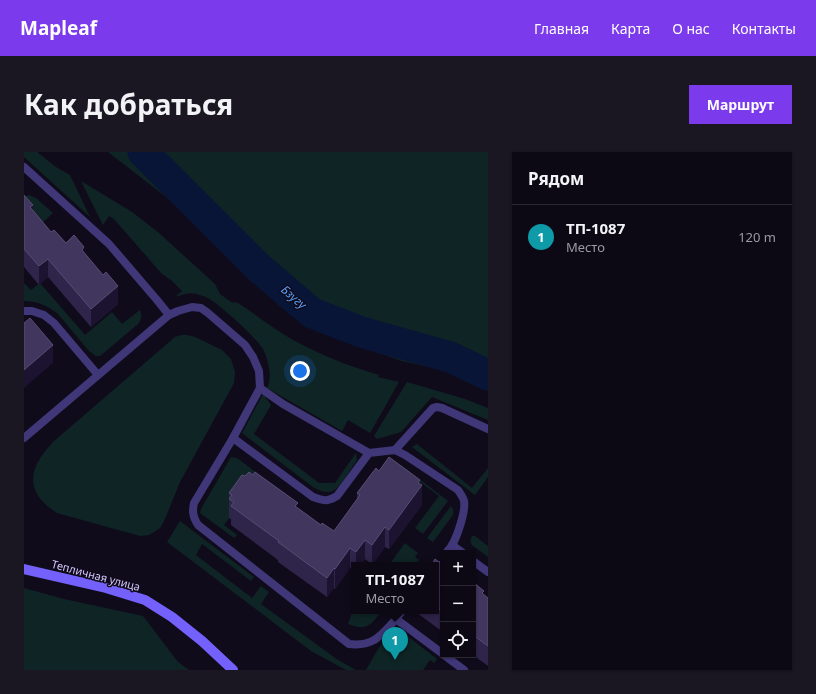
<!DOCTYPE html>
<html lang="ru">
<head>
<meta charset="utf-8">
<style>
  :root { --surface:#0c0814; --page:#1a1622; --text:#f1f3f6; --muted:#9a9aa0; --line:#2c2934; --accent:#7c3aed }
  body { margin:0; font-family:"Noto Sans",sans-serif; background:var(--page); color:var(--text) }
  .controls { position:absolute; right:12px; bottom:12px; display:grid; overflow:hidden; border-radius:0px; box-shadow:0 1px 3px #0004 }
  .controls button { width:36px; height:36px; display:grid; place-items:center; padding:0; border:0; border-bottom:1px solid var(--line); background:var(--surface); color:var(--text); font:20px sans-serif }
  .you { position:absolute; left:276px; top:219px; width:14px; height:14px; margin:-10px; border:3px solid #fff; border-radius:50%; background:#1a73e8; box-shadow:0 0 0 6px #1a73e833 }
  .badge { display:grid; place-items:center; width:26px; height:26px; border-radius:50%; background:var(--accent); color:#fff; font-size:13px; font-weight:700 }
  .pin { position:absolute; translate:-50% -33px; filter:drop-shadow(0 1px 2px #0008) }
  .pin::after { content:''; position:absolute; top:21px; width:14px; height:12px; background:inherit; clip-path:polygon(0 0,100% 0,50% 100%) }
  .popup { position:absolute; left:327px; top:410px; width:88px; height:52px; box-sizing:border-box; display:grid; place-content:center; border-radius:0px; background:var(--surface); filter:drop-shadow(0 1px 3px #0005); font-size:13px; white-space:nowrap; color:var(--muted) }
  .popup b { font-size:15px; color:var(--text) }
  .popup::after { content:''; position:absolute; left:50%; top:100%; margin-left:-8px; border:8px solid transparent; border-top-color:var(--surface) }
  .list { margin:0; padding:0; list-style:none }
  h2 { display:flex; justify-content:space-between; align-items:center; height:52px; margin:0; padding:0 16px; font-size:17px }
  h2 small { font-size:13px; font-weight:400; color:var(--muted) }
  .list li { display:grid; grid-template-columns:26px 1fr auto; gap:12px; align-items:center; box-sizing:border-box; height:64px; padding:0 16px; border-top:1px solid var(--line) }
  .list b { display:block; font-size:15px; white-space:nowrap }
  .list p { margin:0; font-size:13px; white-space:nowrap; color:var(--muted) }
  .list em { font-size:13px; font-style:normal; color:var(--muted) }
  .icon { flex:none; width:22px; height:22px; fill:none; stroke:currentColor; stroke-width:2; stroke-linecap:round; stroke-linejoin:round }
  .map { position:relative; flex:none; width:464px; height:518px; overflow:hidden; border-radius:0px }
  header { display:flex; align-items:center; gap:24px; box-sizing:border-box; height:56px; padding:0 20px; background:var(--accent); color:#fff }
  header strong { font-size:19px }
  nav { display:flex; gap:22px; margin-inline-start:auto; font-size:14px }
  .intro { display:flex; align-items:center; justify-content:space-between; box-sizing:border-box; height:96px; padding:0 24px }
  h1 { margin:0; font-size:28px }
  .button { padding:10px 18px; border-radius:0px; background:var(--accent); color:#fff; font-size:14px; font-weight:700 }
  main { display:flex; gap:24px; padding:0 24px }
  aside { flex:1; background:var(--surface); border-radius:0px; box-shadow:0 1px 3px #0004 }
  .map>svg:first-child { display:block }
</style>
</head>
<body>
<header>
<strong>Mapleaf</strong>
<nav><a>Главная</a><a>Карта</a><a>О нас</a><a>Контакты</a></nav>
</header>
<div class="intro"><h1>Как добраться</h1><a class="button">Маршрут</a></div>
<main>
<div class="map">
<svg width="464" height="518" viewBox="0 0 464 518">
  <rect width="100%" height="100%" fill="#100b1b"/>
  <g fill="#0f2425">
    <path d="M0,0h13l19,15 14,8 20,42 -66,-60z"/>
    <path d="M84,0h380v235l-45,-17 -41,-9 -84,-29 -40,-27 -21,-25 -52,-46 -26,-27z"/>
    <path d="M57,29l51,31 27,21 56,51 5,10 11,8 7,1c15,10 30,21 45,31 29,18 63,31 96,41l-1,2 21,5 -29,51 -22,-13 -6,11 -75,-43c6,-11 1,-29 -4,-39 -6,-11 -46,-47 -57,-52 -3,-1 -7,-2 -9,-3 -8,-2 -15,1 -22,3l7,-6 -10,-10 -11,-8 -47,-54 -5,-3 -6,9z"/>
    <path d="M5,43l7,3 17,15 -12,11 -17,-27z"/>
    <path d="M0,131l7,7 9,-7 45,52 27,-23 10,12 18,-14c2,6 2,9 -2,14l-38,32h-4l-7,-5 -31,-37c-11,-9 -21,-13 -34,-13z"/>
    <path d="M157,183h6l8,2 27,13 9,9 4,13 -1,11 -54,99 -15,37 -5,9 -11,7 -9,1 -83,-23c-22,-14 -32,-32 -16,-56 3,-5 8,-10 12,-15l122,-105z"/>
    <path d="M383,230l58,17 23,9v12l-56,-23 -31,35 -24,7 -3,-3z"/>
    <path d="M239,242l8,11 -17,29 65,49h16l21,-30 1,7c-4,6 -8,12 -12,18 -10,15 -16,18 -32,9l-71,-54z"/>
    <path d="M393,292l55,44 16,-20v9l-13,18 -63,-48z"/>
    <path d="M207,305l6,1 48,36 -29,-10 -32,41 13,10 -3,3 -34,-25 1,-4z"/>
    <path d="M377,313l47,36 -25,33 -8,-6 24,-32 -39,-29z"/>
    <path d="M427,354c2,3 3,5 2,9l-20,27 -6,-4z"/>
    <path d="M156,369l74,56 -3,4 -49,-37 -6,11 56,43 9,-12 8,6 -8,12 77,56 18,10h-10l-35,-19 -144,-109z"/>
    <path d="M448,384h3l13,10v11l-16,-12c-2,-3 -2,-5 0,-9z"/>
    <path d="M381,391l13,10 -3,4 4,3 -4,5h-26z"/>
    <path d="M0,436l40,11 79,17 35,46 11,8h-165z"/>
    <path d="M330,455v4h27c-10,15 -15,20 -33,13z"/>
    <path d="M369,481h7l6,2 31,24 -3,4 -4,-3 -7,10h-57c8,-13 14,-28 27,-37z"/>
  </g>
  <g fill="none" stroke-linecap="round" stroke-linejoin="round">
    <path stroke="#091536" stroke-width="31" d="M119,0l115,115 54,46 49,19 89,25 38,18"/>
    <g stroke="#403779" stroke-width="8">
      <path d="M0,15l85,77 48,56 12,15"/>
      <path d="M0,159h8l12,4 10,8 44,52"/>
      <path d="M236,236l23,16 86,49"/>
      <path d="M0,286l145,-123 9,-4 14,-4 9,1 7,5 37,32 8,12 6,14 1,17 -27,50 -39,65c-2,9 -1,14 4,22l151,119c24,3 33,-9 47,-25l47,35"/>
      <path d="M209,286l80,59c11,4 14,5 24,-1l32,-43 26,-3 10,5 53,35c2,3 5,7 6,11 2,10 -7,36 -12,44 -1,3 -4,5 -6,8"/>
      <path d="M371,298l38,-42 4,-1 5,1 46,21"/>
      <path d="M428,393l11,8"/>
      <path d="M449,409l15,11"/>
      <path d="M372,467l6,-8"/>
      <path d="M420,503l20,15"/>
    </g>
    <path stroke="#7461fb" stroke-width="10" d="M0,417l82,19 39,12 27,17 30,24 31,29"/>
  </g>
  <g fill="#2f244a">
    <path d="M0,43l9,15 18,22 15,11 18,10 34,51 -27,23 -43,-50 -9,8 -15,-18z"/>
    <path d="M355,319l41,13 2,21 -33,44 -4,-2 -13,18 -7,-6 -4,6h-7v5l-4,-2 -15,21 -1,-1 -7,9 -49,-35v-2l-47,-35v-6l-2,-1v-25l69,15 23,17 13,6 23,-31v-7z"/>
    <path d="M419,408v72l-26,-19v-2h19v-46l-4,-1 7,-2z"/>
    <path d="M449,430l11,13 4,3v68l-15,-11z"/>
  </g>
  <g fill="#1b132f">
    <path d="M9,53v18l-3,-16z"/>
    <path d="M24,107v18l-9,8v-19z"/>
    <path d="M94,134v18l-27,23v-18z"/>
    <path d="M29,193v18l-29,25v-18z"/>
    <path d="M396,328v7l2,-2v20l-33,44v-19z"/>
    <path d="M361,375v20l-13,18v-20z"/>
    <path d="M341,388v19l-4,6h-5v-13z"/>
    <path d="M326,396v20l-15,21v-20z"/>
    <path d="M310,416v20l-7,9v-19z"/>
  </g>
  <g fill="#41365d" stroke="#584c76">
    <path d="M0,43l9,10 -3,2 21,25 3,-2 12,13 8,-8 10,12 -2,3 21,25 3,-3 12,14 -27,23 -43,-50 -9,7 -15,-17z"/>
    <path d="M6,166l23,27 -29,25v-47z"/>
    <path d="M365,305l31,23 -2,3 4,2 -33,45 -4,-3 -13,18 -7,-5 -9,12 -6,-4 -15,21 -1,-1 -7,10 -49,-36 1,-1 -48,-35 3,-4 -5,-3 3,-4 -3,-2 13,-18 3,1 4,-4 4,3 2,-3 43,31 -3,3 26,19 1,-2 12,8 26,-36 -3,-2 19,-25 3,3z"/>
    <path d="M411,407l4,3 3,-3 1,1v52l-7,-5v-42h-9l2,-3 3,2z"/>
    <path d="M449,430l11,9 -2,2 6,5v48l-15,-11z"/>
  </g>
  <g text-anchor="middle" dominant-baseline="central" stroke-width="3" stroke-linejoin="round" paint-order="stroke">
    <g font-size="11" fill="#d3c7fe" stroke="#100b1b">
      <text transform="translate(72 423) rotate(15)">Тепличная улица</text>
    </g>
    <g font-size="12" font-style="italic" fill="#589ffb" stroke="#100b1b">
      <text transform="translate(270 145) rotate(41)">Бзугу</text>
    </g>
  </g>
</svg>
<div class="controls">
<button>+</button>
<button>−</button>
<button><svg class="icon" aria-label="locate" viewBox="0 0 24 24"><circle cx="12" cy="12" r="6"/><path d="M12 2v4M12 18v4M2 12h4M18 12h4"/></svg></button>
</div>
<div class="you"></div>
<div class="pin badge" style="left:371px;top:508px;background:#0f9aa8">1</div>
<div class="popup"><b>ТП-1087</b>Место</div>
</div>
<aside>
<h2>Рядом<small></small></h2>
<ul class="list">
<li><span class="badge" style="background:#0f9aa8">1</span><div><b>ТП-1087</b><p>Место</p></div><em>120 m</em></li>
</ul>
</aside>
</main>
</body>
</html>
